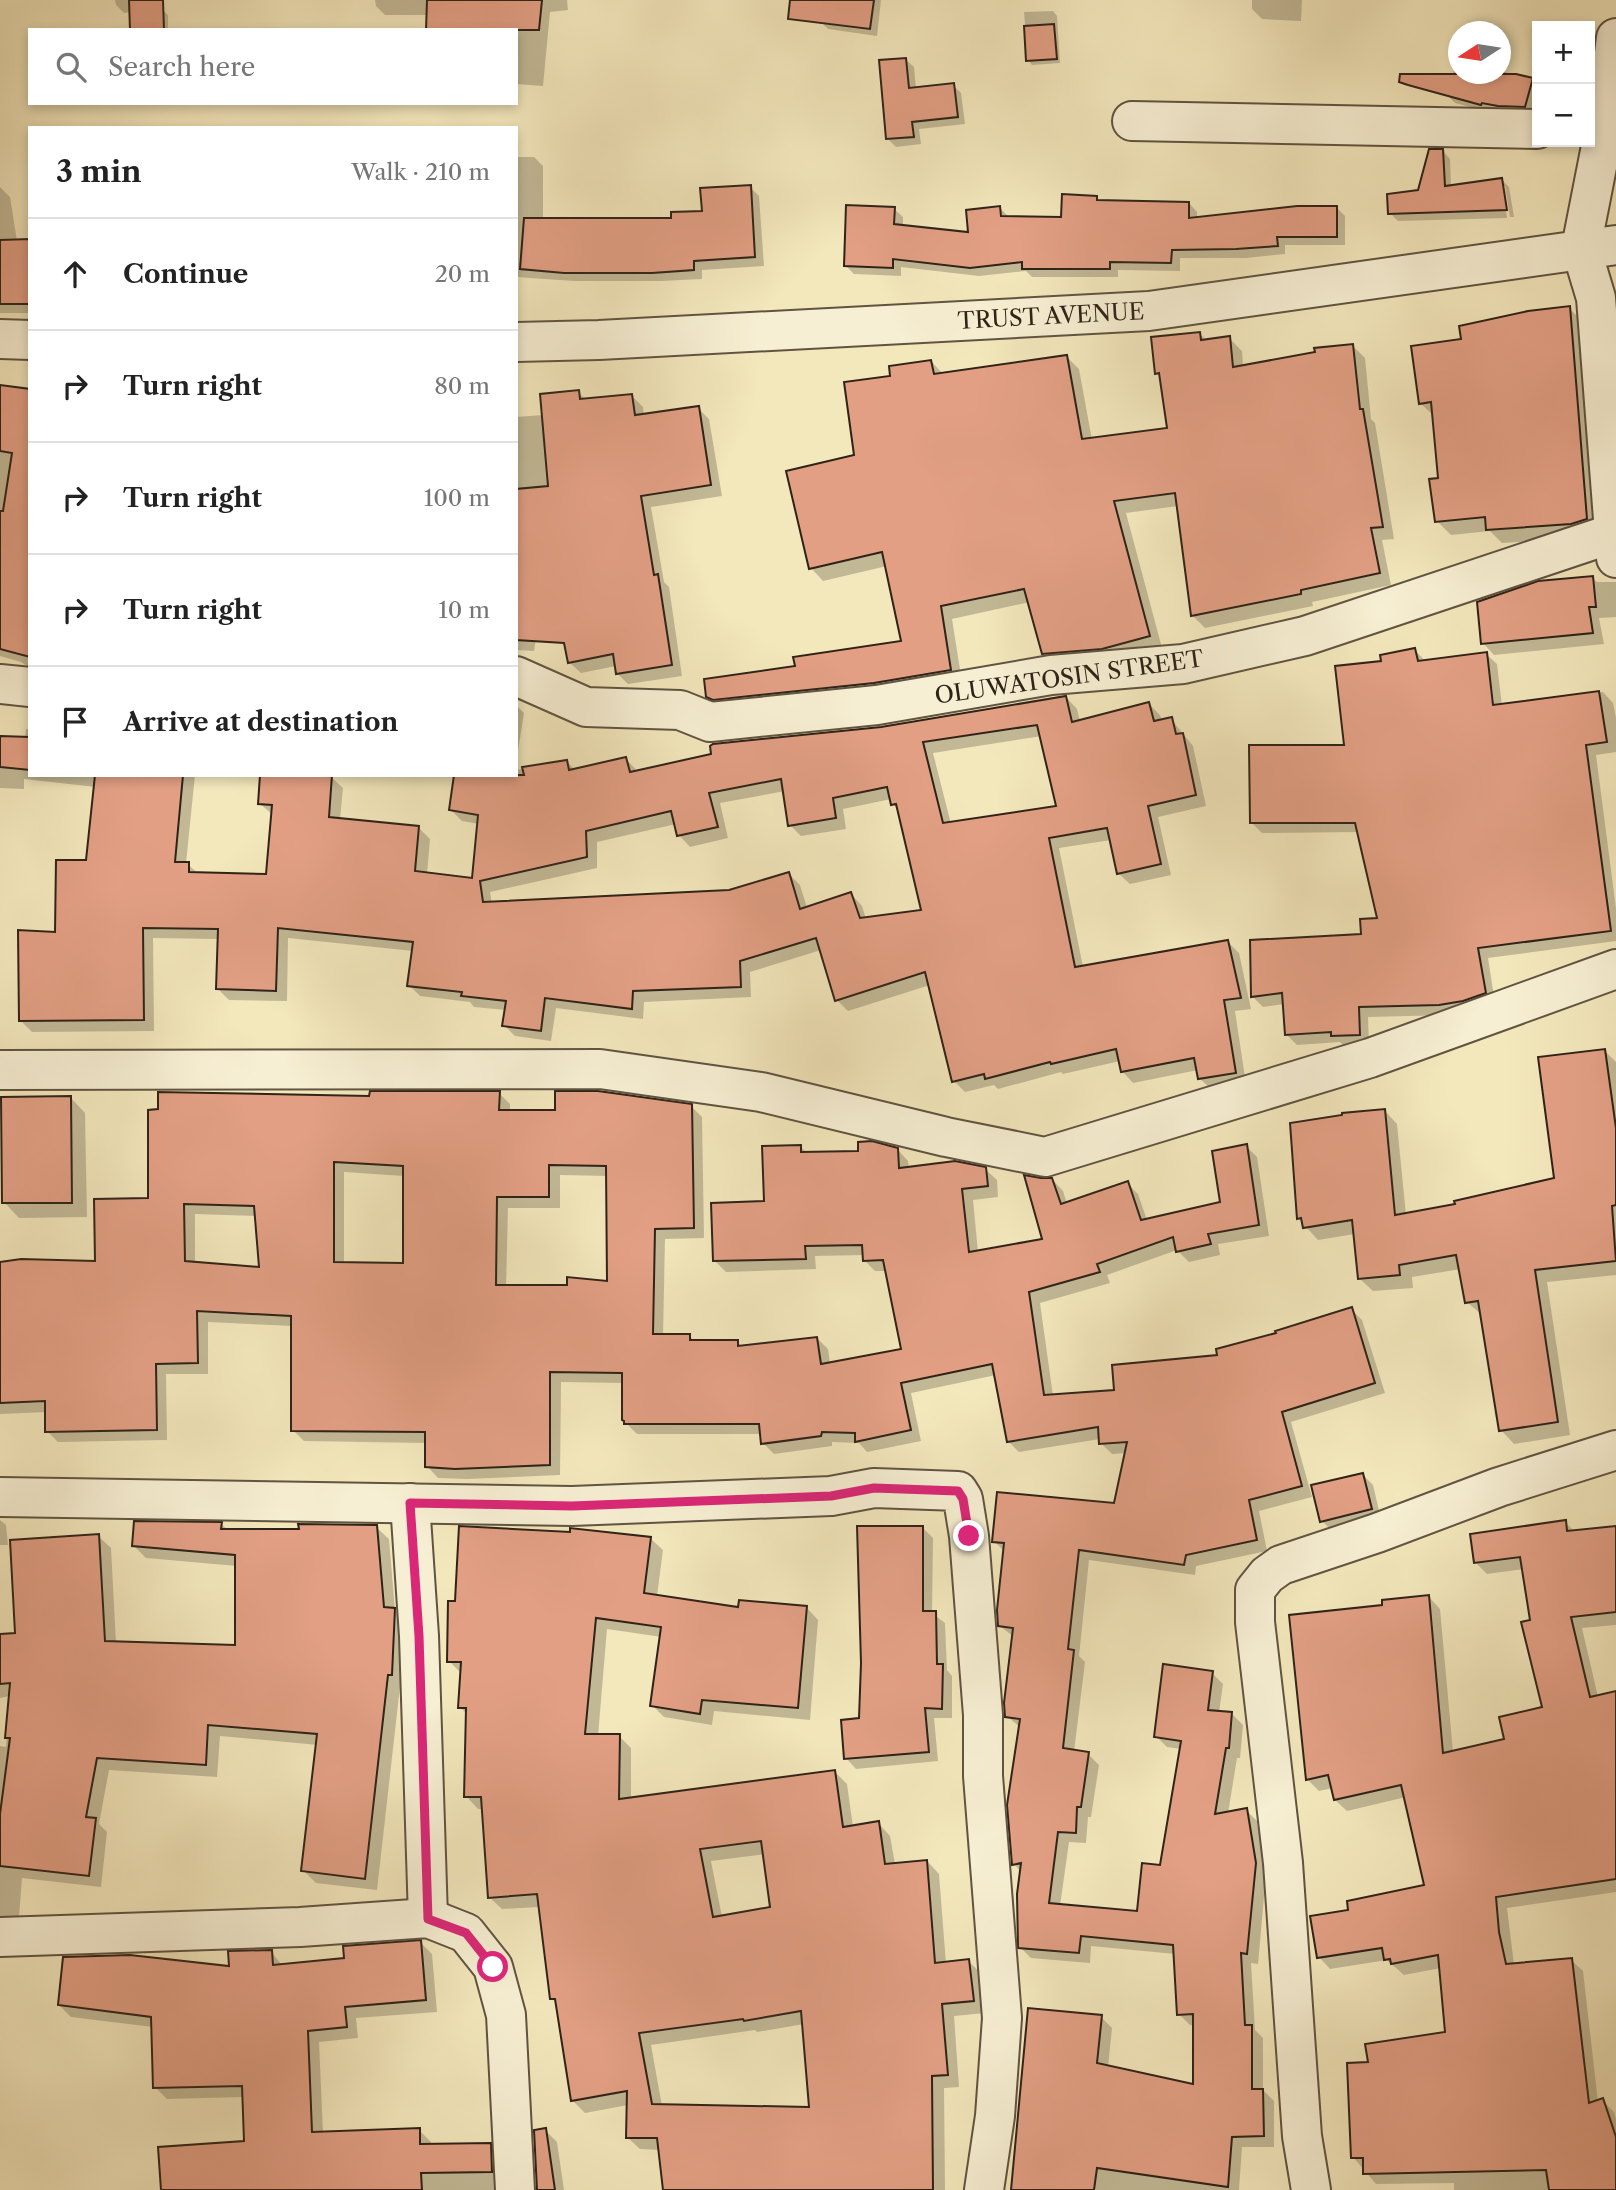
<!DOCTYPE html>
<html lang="en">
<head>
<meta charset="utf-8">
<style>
  :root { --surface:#fff; --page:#f6f6f6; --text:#222; --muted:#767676; --line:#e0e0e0 }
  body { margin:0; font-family:"Libre Caslon Text",serif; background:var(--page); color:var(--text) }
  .controls { position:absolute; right:21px; top:21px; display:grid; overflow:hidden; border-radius:0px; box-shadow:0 4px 10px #0003 }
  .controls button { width:63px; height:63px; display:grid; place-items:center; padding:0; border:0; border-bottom:2px solid var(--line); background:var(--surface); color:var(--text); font:35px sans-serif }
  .compass { position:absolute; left:1448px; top:21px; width:63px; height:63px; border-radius:50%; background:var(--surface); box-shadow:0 4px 10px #0003; rotate:258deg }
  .stop { position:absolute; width:21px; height:21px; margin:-16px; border:5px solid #db2777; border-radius:50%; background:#fff }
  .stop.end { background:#db2777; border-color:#fff; box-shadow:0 2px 7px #0008 }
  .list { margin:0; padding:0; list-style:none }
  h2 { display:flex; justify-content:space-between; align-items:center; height:91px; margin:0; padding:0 28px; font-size:30px }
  h2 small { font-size:23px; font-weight:400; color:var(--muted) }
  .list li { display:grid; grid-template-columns:46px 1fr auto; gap:21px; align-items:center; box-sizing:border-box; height:112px; padding:0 28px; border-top:2px solid var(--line) }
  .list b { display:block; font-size:26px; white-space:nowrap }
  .list em { font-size:23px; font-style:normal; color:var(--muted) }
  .icon { flex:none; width:38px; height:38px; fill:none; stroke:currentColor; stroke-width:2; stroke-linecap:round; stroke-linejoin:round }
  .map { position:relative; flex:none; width:1616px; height:2190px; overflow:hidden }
  .search { position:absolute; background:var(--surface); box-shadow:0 4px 10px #0003; left:28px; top:28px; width:490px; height:77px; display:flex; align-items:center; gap:18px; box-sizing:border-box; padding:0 24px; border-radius:0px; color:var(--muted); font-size:26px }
  .panel { position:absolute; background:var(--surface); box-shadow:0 4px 10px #0003; left:28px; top:126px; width:490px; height:651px; border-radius:0px }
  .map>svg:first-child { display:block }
</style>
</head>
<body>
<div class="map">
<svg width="1616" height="2190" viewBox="0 0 1616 2190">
  <rect width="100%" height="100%" fill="#f3e7bc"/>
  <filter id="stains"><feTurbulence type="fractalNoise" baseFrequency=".00286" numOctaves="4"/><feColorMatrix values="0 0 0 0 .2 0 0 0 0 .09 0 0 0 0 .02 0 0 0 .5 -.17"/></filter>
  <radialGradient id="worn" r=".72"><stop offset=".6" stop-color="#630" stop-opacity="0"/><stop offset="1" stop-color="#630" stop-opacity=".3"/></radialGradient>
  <g fill="#0003" fill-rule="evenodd">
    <path d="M115,0h37l16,15v15h-37v-18l-7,1 -8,-8z"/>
    <path d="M375,0h192l1,10 -18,2 -7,74 -27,-2v-54l-88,-15h-43l-9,-9z"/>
    <path d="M823,0h58l-4,36 -49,-7 -7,-7z"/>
    <path d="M1252,0h50l-1,21 -39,-2 -10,-10z"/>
    <path d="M1053,11l4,5 3,47 -28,2 -4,-5 -4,-48z"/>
    <path d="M905,59l9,8 2,22 37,-4 8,8 4,31 -46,5 2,15 -25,3 -8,-8z"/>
    <path d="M1457,59l1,15h42v-3l32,8 5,6v12l-4,17 -44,-2 -34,-9 -8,-8z"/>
    <path d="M1443,151l7,8 1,28 51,-7 7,7 5,30h-4l-5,-31h-3l5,32 -109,3 -8,-8 29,-22z"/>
    <path d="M516,157h18l9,9v54h130l31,-8 46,-25 9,9 5,70 -62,4v9l-40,2h-88l-58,-4z"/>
    <path d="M0,187l10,10 7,44h13v72h-30z"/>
    <path d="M1096,197l4,5 89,1 8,9v7l139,-12 9,9v29h-60v9l-39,4h-66v13l-62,-1v7h-86l-6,-6 -47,5 -78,-9v9l-47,-2 -9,-9 49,-56 9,8v10l67,7 30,-26 9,9 54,1z"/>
    <path d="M1569,308l14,14 17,211 -14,5 -84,5 -12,-12 -39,4 -14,-14 2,-42 -5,-63 -14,-13 44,-63z"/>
    <path d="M1200,334l7,7 22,-3 13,13 1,16 110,-21 12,12 6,61 4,4 19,116 -12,1 9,45 -79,17 1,4 -108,22 -12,-12 -15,-110 -52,7 36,135 -106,18 -12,-13 -14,-51 -78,17 10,63 -241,27 -13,-13 89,-29 106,-24 -16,-77 -64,15 -12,-13 45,-112 36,-79 39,-16 12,13 124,-17 12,12 13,71 77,-11 -7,-51 -5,-5z"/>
    <path d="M0,387l30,4v277l-9,-6 -21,-6z"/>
    <path d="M578,392l8,8 46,-4 11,11 1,9 54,-8 11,11 13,77 -71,11 13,75 5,5 13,89 -54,8 -11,-11 -1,-7 -35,7 -12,-11 -20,-104 -15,93 -18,-1v-233l27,-2z"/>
    <path d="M1592,578l5,4h19v35l-17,1 5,26 -110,11 -11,-12z"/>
    <path d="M1415,650l10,11 61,-7 11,10 5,42 101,-14 10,11 3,15v34l-20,3 20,153v33l-128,17 7,45 -45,12 -82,2 1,28h-26l-3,-3 -43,3 -11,-11 -2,-30 -21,3 -11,-11 110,-60 17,-16 -20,-88 -97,1 -11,-11 95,-76 37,-83z"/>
    <path d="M1066,697l11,12 3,12 69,-17 11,11 2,6 9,-2 22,27 13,60 -48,11 13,58 -41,9 -12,-11 -7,-33 -52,8 24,119 145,-25 11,11 12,56 -16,2 11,73 -35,5 -12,-11 -1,-8 -65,13 -11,-12 -2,-10 -57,13 -2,-2 -63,17 -4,-4 -29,7 -11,-11 -24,-96 -82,26 -11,-11 -16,-50 -71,22 1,25 -107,5 -1,17 -87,-11 -5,33 -36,-5 -11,-11 2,-15 -32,-3 -4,-5 -50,-6 -11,-11 4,-34 -125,-13 -1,63 -58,-1 -11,-11 1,-50 -66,-1 1,93 -122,1 -11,-11 67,-159 8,-75 -72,-8v10l-24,-1v-50l25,1 1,-10h4v46h165l-9,88 13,11 69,2 5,-61 -14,-12 72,-26 12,11 -3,32 79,8 11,11 -3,35 47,6 5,-56 -17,-3 -11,-11 65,-35v-5l51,-8 9,9 50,-12 12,13zM1042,736l16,72 -107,16 -18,-71zM785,791l5,34 11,11 45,-7 -3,-20 48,-10 2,5 6,7 24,101 -57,7 -4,-13 -11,-12 -44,14 -7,-23 -11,-11 -59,18 -238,12 -2,-12 107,-24v-26l79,-18 3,11 11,12 38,-9 -8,-35z"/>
    <path d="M516,705l8,8 -8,50z"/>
    <path d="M1605,1051l11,11v213l-69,7 23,153 -56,9 -13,-14 -19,-115 -15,-13 -6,-33 -49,8 1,11 -40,3 -14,-13 -4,-44 -37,6 -20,-22 86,-108 13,14 9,91 51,-9 99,-27z"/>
    <path d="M499,1093l11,11v8l181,-6 11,11 2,121 -39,1 -2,97h26l7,6h41l6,5 74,-9 11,11 2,15 73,-14 -16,-79h-12l-11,-11v-5l-49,1 1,13 -90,3 -11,-11 51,-58 34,-57 7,7 90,-4 11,12 1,8h76l12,11 1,17 -25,3 5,52 66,-11 8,-62 11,12 4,13 60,-21 11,11 9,26 75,-17 24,-57 11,11 12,79 -51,8 2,11 -31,7 -12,-12 -70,25 3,8 -70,20 13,93 63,-5 235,-82 11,11 23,73 -94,29 21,75 -53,14 8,40 -71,15 -1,9 -106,-15 -10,96 6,6 -11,90 14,2 11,11 -8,52h-3l-2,26 -17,-1 -9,64 78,6 24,-45 19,-118 -14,-2 -11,-11 56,-63 11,11 -4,29 13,1 11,11 -3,33h-3l-9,56 18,-4 11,11 9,54 -8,89 -7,-1 4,67 8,8v52l11,11v46h-32l-3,43h-226l88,-173 11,11 -4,39 87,19v-61h-5l-11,-11 -4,-60 -84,-8 -1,17 -59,-5 -11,-11 2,-74 -8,-9 7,-136 -14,-12 7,-79 -14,-11 5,-74 -11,-11 122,-36 11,-52 -15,1 -11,-11 -1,-4 -81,13 -11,-11 -12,-66 -85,18 10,48 -54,11 -8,-9 -27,-1v4l-58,8 -11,-11 -1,-9h-125l-14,-14 1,-37 -63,-1 -1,93 -93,4 -29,-1 -11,-12v-23l-123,-2 -11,-11v-104l-85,-4v52h-42l1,66 -109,2 -11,-11v-19l-47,2v-153l96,1 54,-62 221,-103zM344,1172l60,4v89l-60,-1zM560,1175l48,1 1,107 -41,4h-62l2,-79h52zM195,1214l61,2 4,53 -65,-6z"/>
    <path d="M70,1097l15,16 2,104 -68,1 -15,-16z"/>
    <path d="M1363,1475l10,10 8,34 -49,12 -10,-10z"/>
    <path d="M0,1520l6,5 2,20h-8z"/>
    <path d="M1565,1522l10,10 41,-4v97l-34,3 16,69 18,-4v199l-109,16 7,57 57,-5 12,11 15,131 4,-2 12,12 2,7v71h-162v-7l-78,1 -23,-27 17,-93 77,-30 -6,-66 -37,7 -17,-15 -57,9 -11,-12 31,-45 76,-26 -20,-89 -59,14 -12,-11 -2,-12 -14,3 -12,-12 77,-172 45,-10 11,12 13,143 53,-12 38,-31 -20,-140 -37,5 -12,-12z"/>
    <path d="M221,1524l7,6 73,1 75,-4 13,12 6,71 12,12 -3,65h-4l-23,203 -61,-7 -13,-13 15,-125 -98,-9 -3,41 -108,-7 -10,54 8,8 -6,55 -79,-9 -3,39 -19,-1v-170l6,1 4,-51 -10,2v-62l17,-2 81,-98 13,12 5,95 121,4v-81l-91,-8 -13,-13z"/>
    <path d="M923,1528l10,10 -1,75 13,10 2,47 5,6v42h-18l4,43 -82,8 -10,-11 15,-38z"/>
    <path d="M650,1538l13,12 -6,46 83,13 66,-2 12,13 -8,100 -96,-9 -2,14 -48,-8 -12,-12 10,-68 -55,-8 -9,107h21l12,12v51l204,-27 12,12 6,43 25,-4 12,13 5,28 32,-3 12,13 7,90 22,-3 13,12 4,40 -31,3 5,71 -15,1 1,102h-280l-5,-40 -20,-1 -13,-12 1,-32 -43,8 -13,-13 -15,-96 -5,-6 -12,-91 -38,2 -13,-12 -5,-88h-6l-12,-13 1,-82 -7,-7 2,-33 -13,-13zM765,1854l7,54 -50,9 -11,-56zM804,2024l6,85 -148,-3 -11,-61 104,-15 2,2z"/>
    <path d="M420,1942l12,12 5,58 -81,6 2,20 -39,4 4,91 96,-3 12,12v3l59,-1 12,12 2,34h-341l83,-47 -2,-46 -77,2 -12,-12 -2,-60 -82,-10 -12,-12 172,-37 40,-16 12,14 63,-6z"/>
    <path d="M545,2130l12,12 7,48h-26z"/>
  </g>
  <g fill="#e29f84" stroke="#2f2318" stroke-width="2" fill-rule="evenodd">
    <path d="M129,0h34l1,30h-34z"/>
    <path d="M427,0h115l-3,30h-113z"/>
    <path d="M790,0h84l-4,29 -82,-10z"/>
    <path d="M1054,24l3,35 -31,2 -2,-35z"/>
    <path d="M906,58l3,30 45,-5 4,34 -46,5 2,15 -28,2 -7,-79z"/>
    <path d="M1400,74h116l17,4 -8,29 -27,-1 -16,-3 -1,2 -73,-20 -9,-3z"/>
    <path d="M1429,149h14l2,37 57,-8 5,32 -119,4 -1,-20 31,-4z"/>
    <path d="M751,185l4,72 -61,4v9l-42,3h-88l-44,-4 4,-51h147v-6l31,-1 -2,-23z"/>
    <path d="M1062,194l35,2v4l92,2v16l108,-12h40v31h-60l1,9 -42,3 -64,1 -1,13 -61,-1v7h-88v-7l-52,6 -77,-9v9l-49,-2 2,-61 49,2 -1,17 74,8 -2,-22 34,-4 1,10 60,1z"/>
    <path d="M30,239v65h-30v-64z"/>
    <path d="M1570,306l17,213 -16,5 -85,6 -1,-13 -50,5 -6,-43 9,-1 -7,-76 -12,2 -8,-58 50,-7 -2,-13 69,-15z"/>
    <path d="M1200,332l1,8 29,-4 3,31 82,-15 -1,-4 39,-4 7,65h3l20,118 -12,1 9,45 -79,17v4l-110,22 -16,-123 -61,8 36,135 -48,13 -60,5 -18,-65 -83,17 10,64 -77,13 -161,17 -7,-3 -2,-18 91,-13 -2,-9 108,-16 -19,-89 -73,17 -23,-98 68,-16 -10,-73 46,-6 -1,-10 42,-6 3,14 133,-19 15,84 85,-11 -8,-55 -4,1 -4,-37z"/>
    <path d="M0,385l30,4v268l-30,-8v-138h3l9,-58 -12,-2z"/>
    <path d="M579,390l1,9 52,-5 3,21 64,-9 12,79 -70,11 13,79 4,-1 14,91 -56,9 -3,-20 -45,9 -4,-20 -48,-3v-151l32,-3 -8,-92z"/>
    <path d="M1593,576l3,31h-7l4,26 -112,11 -4,-42 61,-21z"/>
    <path d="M1415,648l3,13 69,-9 6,53 106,-14 8,51 -21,3 25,186 -133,17 8,45 -23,8 -24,4 -80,2 1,28 -29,1v-4l-46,3 -3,-42 -31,4 -1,-57 111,-6 -1,-15 17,-1 -22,-95h-105l-1,-78h95l-9,-79 46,-5 -1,-6z"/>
    <path d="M1066,696l6,26 77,-20 5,19 18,-4 4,17 7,-1 13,62 -48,11 13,58 -44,10 -10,-46 -58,10 26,129 153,-27 13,58 -17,2 12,73 -38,6 -4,-21 -73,14 -5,-23 -65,15 -1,-2 -65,17 -1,-5 -32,8 -27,-110 -90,29 -19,-63 -76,23 1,26 -108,4 -1,18 -87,-11 -4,33 -39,-5 4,-25 -45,-5 1,-4 -55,-6 6,-44 -135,-14 -2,63 -60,-2 2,-60 -75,-1 1,92 -125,1 -1,-91 37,2 1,-72h30l9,-85h88l-8,87h14v10l77,2 6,-69 -14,-1 2,-29h72l-3,42 90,9 -4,45 57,7 6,-63 -29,-5 5,-35h70l-2,-8 45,-7 2,10 57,-13 4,15 81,-18 -1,-8 3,-2 168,-17zM1037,725l19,81 -113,17 -20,-81zM781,779l7,47 48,-8 -3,-20 54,-11 4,18 5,-1 25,106 -61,8 -9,-26 -51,17 -11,-37 -60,18 -246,12 -3,-21 107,-24 -1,-26 85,-20 6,25 41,-9 -9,-34z"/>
    <path d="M0,736l30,1v33l-30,-3z"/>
    <path d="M1605,1049l11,79v77l-4,1 4,55 -81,9 23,152 -59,9 -21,-130 -13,2 -9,-48 -57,10 1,10 -42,4 -6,-59 -49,8 -2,-10 -4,1 -7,-96 52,-8v-2l43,-4 10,106 60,-11 -1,-3 100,-23 -16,-121z"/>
    <path d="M370,1091h130l-1,19h56v-19h43l94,13 2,124 -39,1 -2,105h37v6h48v6l79,-9 4,27 80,-15 -18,-89 -20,1 -1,-16 -57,1 1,13 -93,2 -2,-58 53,-2 -2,-55 39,-1v7l57,-1v-9l14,-1 26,7 1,20 56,-7 31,6 2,19 -26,3 7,63 73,-13 -18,-64 17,3h11l9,26 67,-23 13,39 79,-18 -8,-51 35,-7 12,81 -51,9 3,10 -35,8 -3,-15 -76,27 3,8 -71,20 15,103 70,-5 -2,-25 105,-10 -1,-6 60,-16 -1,-2 77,-24 23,76 -93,29 20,74 -53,14 8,40 -71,15 -2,10 -105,-15 -11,99 6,1 -11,98 26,4 -8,55h-4l-1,26 -18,-1 -9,71 88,8 5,-48 18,2 21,-124 -27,-4 9,-73 50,7 -5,39 24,2 -3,36h-3l-11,66 32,-6 9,55 -9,91 -6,-1 4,72h7v64h11l1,47 -32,1 -4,50 -131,-19 -3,22h-83l17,-182 74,7 -5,48 96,21v-70l-16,1 -4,-70 -92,-9 -2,17 -61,-5 -1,-54 4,-31 -9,2 -5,-60 13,-86 -15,-2 -1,-14 9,-75 -15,-2 -1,-16 7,-67 -12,-1 5,-50 117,11 13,-61 -28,2 -1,-17 -91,15 -15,-78 -91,19 10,47 -56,12v-9l-33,-1 -1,4 -60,8 -2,-20h-135v-3l-2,-1v-47l-72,-1v93l-95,4 -30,-2v-35l-134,-1v-115l-94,-5 1,52 -42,1 1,66 -112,2v-31l-45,2v-141l21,-3 74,2 -1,-62 54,-1v-88l10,-1v-17l211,4zM334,1162l69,4v97l-69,-1zM549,1165l57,1 1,115 -40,-4v8h-71l1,-88h52zM184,1204l70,2 5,61 -74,-6z"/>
    <path d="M71,1096l1,107h-70l-1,-106z"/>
    <path d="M1363,1473l9,36 -52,13 -9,-37z"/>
    <path d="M1566,1520l1,11 49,-5v86l-45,5 19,80 26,-6v188l-120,18 3,35 7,32 66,-6 17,145 14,-5 13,39v53h-67l-3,-20 -183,4v-16h-12l-4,-95 21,-1 -3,-18 80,-12 -7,-77 -47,9 -1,-5 -6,1 -2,-12 -65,10 -7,-42 38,-6 -1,-9 77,-16 -23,-100 -67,15 -6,-25 -22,5 -17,-165 93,-10v-5l47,-5 14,158 61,-14 -5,-22 43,-10 -21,-85 9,-2 -10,-63 -46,6 -4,-29z"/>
    <path d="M134,1521l88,1 -1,7h78l-1,-5 79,1 7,82 11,1 -3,67h-4l-23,204 -64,-8 16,-137 -109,-9 -2,40 -109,-7 -11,59 10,1 -7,58 -89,-10v-52l10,-76h-5l5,-55 -10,1v-50l15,-1 -5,-93 89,-6 6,107 130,4v-90l-103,-9z"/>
    <path d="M459,1526l111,6v-4l81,9 -7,56 94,14 1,-7 68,6 -9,102 -96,-8 -2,14 -50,-8 11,-79 -65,-9 -11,116h35l-1,65 216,-29 8,57 36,-6 6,43 42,-4 8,103 34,-4 5,42 -32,3 6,71 -16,1 1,114h-270l-6,-52h-31l1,-47 -56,10 -16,-102h-5l-13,-105 -49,4 -7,-101h-17l2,-89h-8l3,-46h-14l1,-61h7zM761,1841l9,66 -57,10 -13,-68zM801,2011l8,96 -157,-3 -13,-71 104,-14 1,2z"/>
    <path d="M857,1526h66v85h13l1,53h6l-1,45 -17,-1 4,44 -85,7 -3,-39 18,-2 2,-55z"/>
    <path d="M421,1940l5,60 -81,7 2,20 -39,4 4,101 108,-4v16l71,-1 1,29 -71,1 1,17h-261l-3,-43 86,-6 -2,-55 -89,2 -2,-71 -93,-12 5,-48 67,-2 99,11 -1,-15 44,-1 1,15 71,-7 -1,-12z"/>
    <path d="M546,2128l9,62h-18l-3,-60z"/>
  </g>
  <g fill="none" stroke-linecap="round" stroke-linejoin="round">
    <defs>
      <g id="minor">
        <path d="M1132,121l405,8"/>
        <path d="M0,339l30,1"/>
        <path d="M516,342l83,-2 550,-29 467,-66"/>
        <path d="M1616,558l-20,-260 -15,-50 23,-117 12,-93"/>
        <path d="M516,676l70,31 94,3 30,12 167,-17 174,-30 132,-11 122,-28 309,-103"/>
        <path d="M0,684l30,3"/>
        <path d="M0,1070l600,-1 161,23 185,45 99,20 325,-99 246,-89"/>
        <path d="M0,1497l572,9 259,-10 43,-8 84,3 5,8 6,37 14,179v61l19,242 -7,98 -11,74"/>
        <path d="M410,1503l9,133 9,282"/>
        <path d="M0,1937l300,-10 128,-9 38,15 27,34 13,48 9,175"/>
        <path d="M1311,2190l-9,-54 -19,-273 -28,-241v-32l12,-15 14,-10 96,-32 122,-46 117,-37"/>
      </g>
    </defs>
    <use href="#minor" stroke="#605441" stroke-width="42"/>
    <use href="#minor" stroke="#f7efd3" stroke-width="38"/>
  </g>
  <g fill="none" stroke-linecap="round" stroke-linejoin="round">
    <path stroke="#db2777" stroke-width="9" d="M493,1967l-27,-34 -38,-14 -9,-283 -9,-133 162,3 259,-10 43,-8 84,3 5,8 6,37"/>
  </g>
  <g text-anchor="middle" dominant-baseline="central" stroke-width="6" stroke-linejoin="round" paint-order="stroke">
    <g font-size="23" fill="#2f2318" stroke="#f7efd3">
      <text transform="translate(1051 316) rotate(-3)">TRUST AVENUE</text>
      <text transform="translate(1069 677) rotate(-8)">OLUWATOSIN STREET</text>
    </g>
  </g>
  <rect width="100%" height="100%" filter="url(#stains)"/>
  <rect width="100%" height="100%" fill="url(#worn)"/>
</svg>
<div class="controls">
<button>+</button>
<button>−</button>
</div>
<svg class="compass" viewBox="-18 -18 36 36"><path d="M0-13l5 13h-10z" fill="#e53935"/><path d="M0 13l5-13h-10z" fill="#767676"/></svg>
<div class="stop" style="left:493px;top:1967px"></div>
<div class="stop end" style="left:969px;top:1536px"></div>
<div class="search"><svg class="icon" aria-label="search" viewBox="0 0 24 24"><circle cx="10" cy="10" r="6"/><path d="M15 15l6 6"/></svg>Search here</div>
<section class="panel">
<h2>3 min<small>Walk · 210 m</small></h2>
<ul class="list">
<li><svg class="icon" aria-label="ahead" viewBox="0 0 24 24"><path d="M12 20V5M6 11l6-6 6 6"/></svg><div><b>Continue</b></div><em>20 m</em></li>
<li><svg class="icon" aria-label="right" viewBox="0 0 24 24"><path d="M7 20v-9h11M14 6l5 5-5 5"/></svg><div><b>Turn right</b></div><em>80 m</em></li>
<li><svg class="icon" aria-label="right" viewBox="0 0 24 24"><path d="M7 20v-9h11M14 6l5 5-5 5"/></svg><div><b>Turn right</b></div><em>100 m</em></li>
<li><svg class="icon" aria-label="right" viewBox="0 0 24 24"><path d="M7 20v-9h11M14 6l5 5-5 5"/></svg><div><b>Turn right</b></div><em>10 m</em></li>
<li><svg class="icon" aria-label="arrive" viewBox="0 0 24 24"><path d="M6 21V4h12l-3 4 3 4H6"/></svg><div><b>Arrive at destination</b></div></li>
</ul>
</section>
</div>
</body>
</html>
